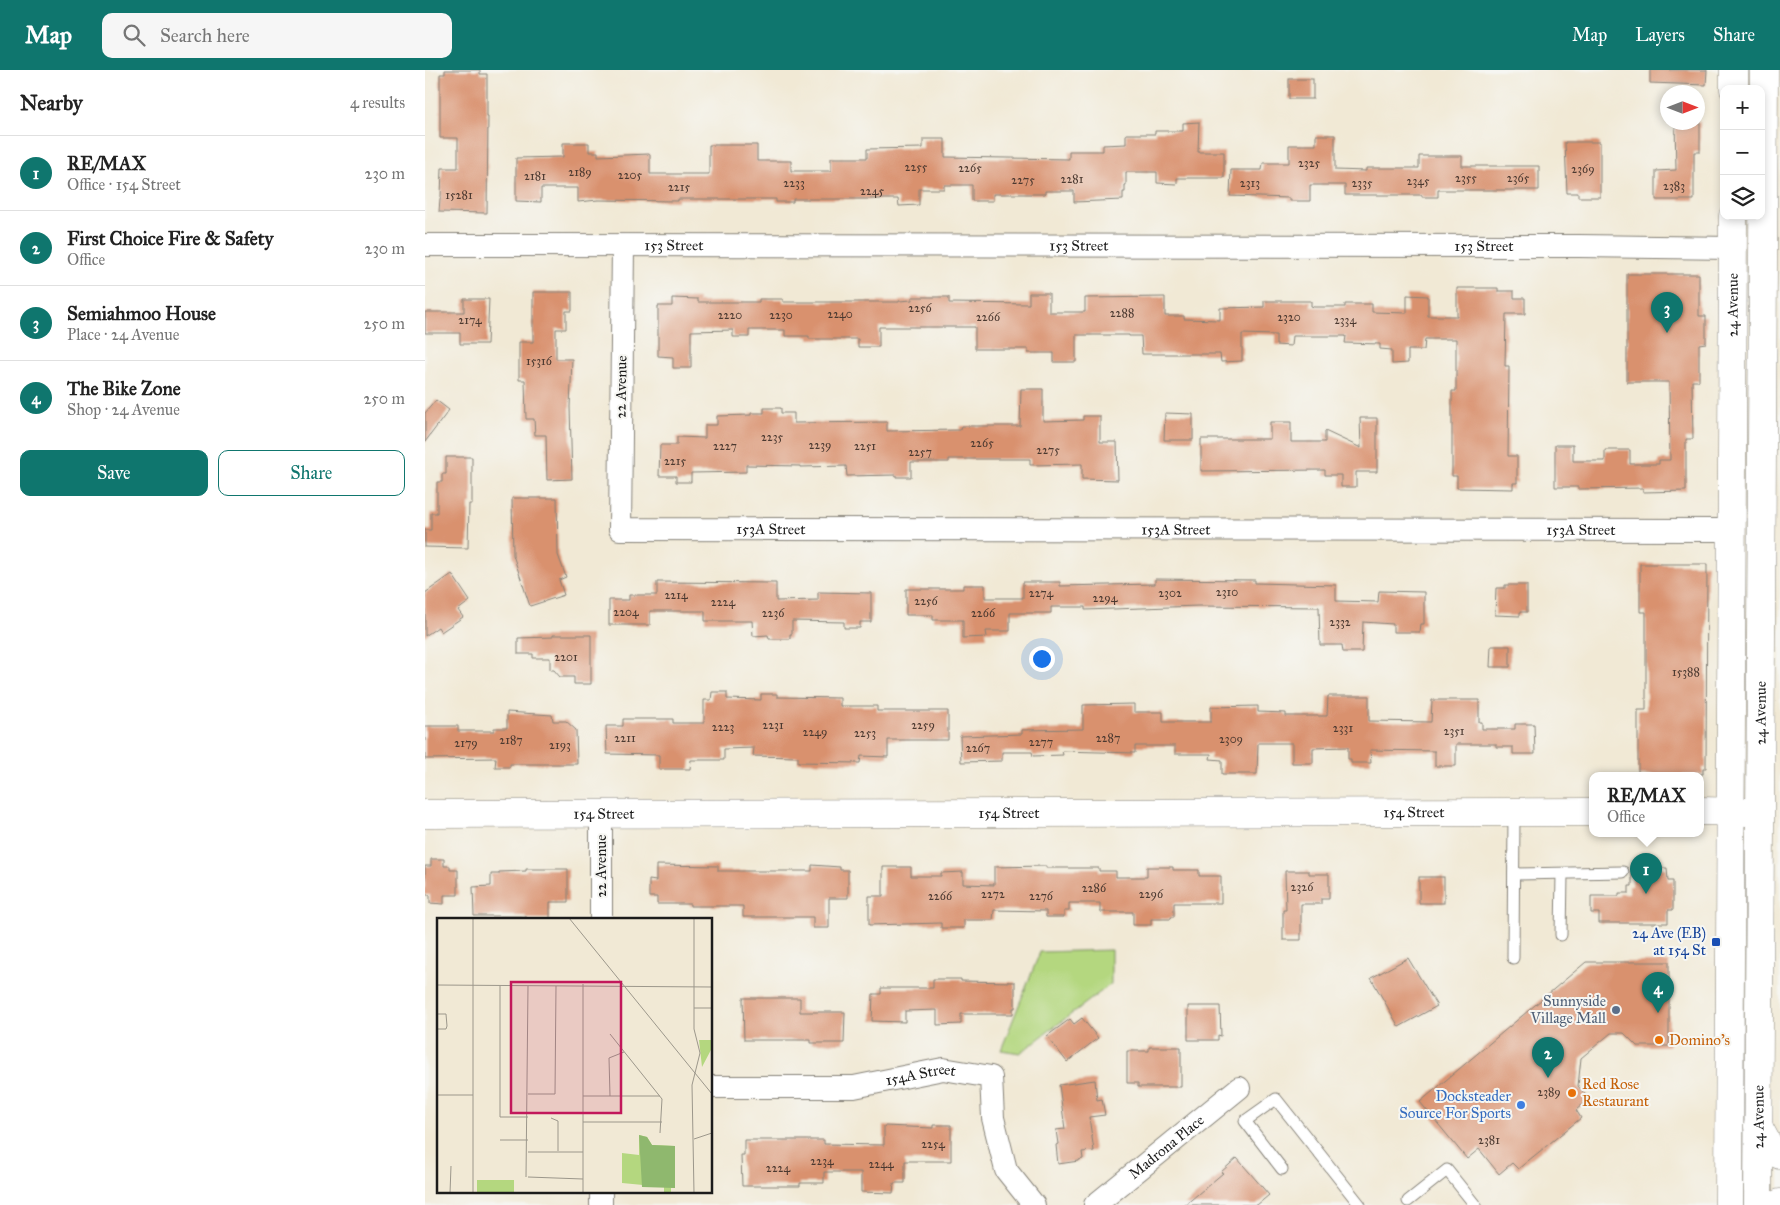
<!DOCTYPE html>
<html lang="en">
<head>
<meta charset="utf-8">
<style>
  :root { --surface:#fff; --page:#f6f6f6; --text:#222; --muted:#767676; --line:#e0e0e0; --accent:#0f766e }
  body { margin:0; font-family:"IM FELL Great Primer",serif; background:var(--page); color:var(--text) }
  .controls { position:absolute; right:15px; top:15px; display:grid; overflow:hidden; border-radius:10px; box-shadow:0 2px 8px #0003 }
  .controls button { width:45px; height:45px; display:grid; place-items:center; padding:0; border:0; border-bottom:1px solid var(--line); background:var(--surface); color:var(--text); font:25px sans-serif }
  .compass { position:absolute; left:1235px; top:15px; width:45px; height:45px; border-radius:50%; background:var(--surface); box-shadow:0 2px 8px #0003; rotate:90deg }
  .you { position:absolute; left:616px; top:588px; width:18px; height:18px; margin:-12px; border:4px solid #fff; border-radius:50%; background:#1a73e8; box-shadow:0 0 0 8px #1a73e833 }
  .badge { display:grid; place-items:center; width:32px; height:32px; border-radius:50%; background:var(--accent); color:#fff; font-size:16px; font-weight:700 }
  .pin { position:absolute; translate:-50% -41px; filter:drop-shadow(0 1px 2px #0008) }
  .pin::after { content:''; position:absolute; top:26px; width:18px; height:15px; background:inherit; clip-path:polygon(0 0,100% 0,50% 100%) }
  .popup { position:absolute; left:1164px; top:702px; width:115px; height:65px; box-sizing:border-box; display:grid; place-content:center; border-radius:10px; background:var(--surface); filter:drop-shadow(0 1px 4px #0005); font-size:16px; white-space:nowrap; color:var(--muted) }
  .popup b { font-size:19px; color:var(--text) }
  .popup::after { content:''; position:absolute; left:50%; top:100%; margin-left:-10px; border:10px solid transparent; border-top-color:var(--surface) }
  .list { margin:0; padding:0; list-style:none }
  h2 { display:flex; justify-content:space-between; align-items:center; height:65px; margin:0; padding:0 20px; font-size:21px }
  h2 small { font-size:16px; font-weight:400; color:var(--muted) }
  .list li { display:grid; grid-template-columns:32px 1fr auto; gap:15px; align-items:center; box-sizing:border-box; height:75px; padding:0 20px; border-top:1px solid var(--line) }
  .list b { display:block; font-size:19px; white-space:nowrap }
  .list p { margin:0; font-size:16px; white-space:nowrap; color:var(--muted) }
  .list em { font-size:16px; font-style:normal; color:var(--muted) }
  .actions { display:flex; gap:10px; padding:15px 20px }
  .actions a { flex:1; padding:11px 0; border:1px solid var(--accent); border-radius:10px; text-align:center; font-size:18px; color:var(--accent) }
  .actions .main { background:var(--accent); color:#fff }
  .icon { flex:none; width:28px; height:28px; fill:none; stroke:currentColor; stroke-width:2; stroke-linecap:round; stroke-linejoin:round }
  .map { position:relative; flex:none; width:1355px; height:1135px; overflow:hidden }
  header { display:flex; align-items:center; gap:30px; box-sizing:border-box; height:70px; padding:0 25px; background:var(--accent); color:#fff }
  header strong { font-size:24px }
  nav { display:flex; gap:28px; margin-inline-start:auto; font-size:18px }
  .search { width:350px; height:45px; background:var(--page); display:flex; align-items:center; gap:12px; box-sizing:border-box; padding:0 18px; border-radius:10px; color:var(--muted); font-size:19px }
  main { display:flex }
  aside { flex:1; background:var(--surface) }
  .map>svg:first-child { display:block }
</style>
</head>
<body>
<header>
<strong>Map</strong>
<div class="search"><svg class="icon" aria-label="search" viewBox="0 0 24 24"><circle cx="10" cy="10" r="6"/><path d="M15 15l6 6"/></svg>Search here</div>
<nav><a>Map</a><a>Layers</a><a>Share</a></nav>
</header>
<main>
<aside>
<h2>Nearby<small>4 results</small></h2>
<ul class="list">
<li><span class="badge">1</span><div><b>RE/MAX</b><p>Office · 154 Street</p></div><em>230 m</em></li>
<li><span class="badge">2</span><div><b>First Choice Fire &amp; Safety</b><p>Office</p></div><em>230 m</em></li>
<li><span class="badge">3</span><div><b>Semiahmoo House</b><p>Place · 24 Avenue</p></div><em>250 m</em></li>
<li><span class="badge">4</span><div><b>The Bike Zone</b><p>Shop · 24 Avenue</p></div><em>250 m</em></li>
</ul>
<div class="actions"><a class="main">Save</a><a>Share</a></div>
</aside>
<div class="map">
<svg width="1355" height="1135" viewBox="0 0 1355 1135">
  <rect width="100%" height="100%" fill="#f6f6f2"/>
  <filter id="ink" filterUnits="userSpaceOnUse"><feTurbulence type="fractalNoise" baseFrequency=".02" numOctaves="2"/><feDisplacementMap in="SourceGraphic" scale="10" xChannelSelector="R" yChannelSelector="G"/><feConvolveMatrix kernelMatrix="1 2 1 2 8 2 1 2 1" color-interpolation-filters="sRGB"/></filter>
  <filter id="wash" filterUnits="userSpaceOnUse"><feTurbulence type="fractalNoise" baseFrequency=".0096" numOctaves="4" result="noise"/><feDisplacementMap in="SourceGraphic" scale="20" xChannelSelector="R" yChannelSelector="G"/><feGaussianBlur stdDeviation="1.12" result="paint"/><feColorMatrix in="noise" values="0 0 0 0 0 0 0 0 0 0 0 0 0 0 0 0 0 1.4 0 .05"/><feComposite in="paint" operator="in"/></filter>
  <g filter="url(#wash)">
    <rect width="100%" height="100%" fill="#f1e9d5"/>
    <path fill="#b4d77f" stroke="#687a4e" d="M686,880v34l-91,69 -19,-3 39,-98z"/>
    <g id="blocks">
      <g fill="#d9916e">
        <path d="M20,0h35v4h7v42h1l-1,97 -48,-1 1,-12 1,-3 1,-29h16v-30h-18v-64h5z"/>
        <path d="M1225,0h57l-1,15 -56,-2z"/>
        <rect x="864" y="9" width="24" height="20"/>
        <path d="M774,52l-1,30h26v26h-47v6l-20,-1v-11h-31v13h-1v7h-2v8l-49,2v-11h-29v3h-52v7h-21v-16h-28v4h-25v16l-20,1 -1,-7h-105v3h-17v-3h-98v2l-80,-1 -20,2v-14h-37v14l-25,-1v-43l47,-1v-14h26v9h9v4l52,-2v20h59v-29h48v16h34v10h40v-13h36v-9l56,-1v-9h22v18l124,2v-8h34v-6l23,-1v-10h29v-3h28v-8z"/>
        <path d="M1250,52h25v30h-6v48h-38v-29l20,-1z"/>
        <path d="M891,65h19v35l31,1v-3h53v-12h43v10h77v24h-101v7h-16v-2h-77v-10h-35v16h-21v-3l-59,-2 1,-26h31l1,-7h26v-18h27z"/>
        <path d="M1140,72h35v55h-22v-4h-11z"/>
        <path d="M1202,204h72v42h7v27l-7,1v37h-7l1,58h-7v52l-43,1v-4l-65,1v-2h-23v-42h18v16h32v-11h25v14h29v-4h11l-1,-78h-42z"/>
        <path d="M1032,218h41v3h16v7h11v16h-19l-1,52h4l-1,90h9v27h-4v6l-56,-1v-12h-5v-85h4v-52h-31l-1,11h-16v13l-16,1v-14l-12,-1v-5l-35,-1 1,-7h-54l-1,10 -15,-1v-10l-34,-1v27l-21,1 -1,-8h-78l-1,-18h-12v-1h-53v27h-22v-9h-26v-4h-53v-22h-96v20h-21v-8h-49v-3h-24v-6h-36v7h-16v-7l-42,1v37h-18v-11l-15,-1v-50h14v-8l26,1v3h61v-3h24v3h116v-1l13,-1v-3h37v6l80,1v-11h20v19h36v-14l80,-1v19h19v3l36,1v-12l44,-1v-6h47v5l3,1h31v-3h27v8l35,1v-18l21,1v20h29z"/>
        <path d="M108,222h39v19h-6v18h-10v30h16l-2,48 2,72 -25,1 -1,-45h-11l-1,-16h-8l-1,-39h-6v-38h14z"/>
        <path d="M39,229h25l-2,45h-27v-11h-35v-21h39z"/>
        <path d="M596,319h22v32l40,-1v-4h17v26h17l1,38 -36,-1v-15l-52,1v-6h-81v3h-38v15h-15v-2l-49,1 -1,-10 -46,1v-1l-54,-1v7l-55,1v9h-15v-6h-17l1,-31h17v-8l28,1v-13h12v-9l34,-1v-2h13v-5h17v5h13v10l93,-1v9l73,-1 1,-4h59z"/>
        <path d="M11,330l13,10 -24,32v-29z"/>
        <path d="M740,343l28,1v26h-29z"/>
        <path d="M935,348h17v54h-21v15h-15v-12h-16v-5l-124,1v-32h69v-17h21v20h34v-11l36,17z"/>
        <path d="M21,387h26v47h-3l-1,44 -43,-1v-17h6v-17h6v-31h5v-8h4z"/>
        <path d="M87,428h45l1,57 8,22 -7,3 5,15 -34,11 -17,-51z"/>
        <path d="M1215,494h67l-1,204h-3v6h-5v1h-60v-65h8v-98h-6z"/>
        <path d="M27,504l18,27 -12,9 5,7 -22,15 -3,-5 -13,9v-43z"/>
        <path d="M730,509l100,1v3l81,2v16l42,1 1,-11 45,1v32h-3l-1,8h-27v-8l-30,-2 -1,30h-19l-1,-7h-22l-1,-38 -121,-1 -113,4v-3h-34v6h-41v18h-24l1,6 -24,1v-18h-30v-5h-27v-26h57v-4h22v13h38v-16h37v4l95,-2z"/>
        <path d="M232,512l119,1v18l42,-1v-8l53,1v29h-11v6h-16v-6l-52,-1v13h-2v5h-21l-1,-4 -15,1 -1,-15h-47v-10h-55v14h-41v-25h20v-5h28z"/>
        <path d="M1080,515h22v27h-7v4l-25,-1 1,-27h9z"/>
        <path d="M128,565h38v49h-17v-7h-14l-6,-7h-4v-12h-17v-4h-15v-16l35,-1z"/>
        <path d="M1066,576h19v21h-20z"/>
        <path d="M287,622h15v7l34,1v-6h16v3l63,1v8h37v5h71v29h-60v17l-27,-1 -1,7 -62,-1v-5l-45,-1 1,-8 -30,1v11h-33l-1,9h-31v-14l-52,-1 -1,-28h17v-7h50v4h31v-23h7z"/>
        <path d="M903,626h41v25l62,1 1,-22h47v22h3v7h33v-5h19l1,30h-22v-7h-17v-3h-40v22h-21v-15l-65,-1 1,13h-20v-4h-3v-12l-35,1v15h-21v-20h-34l-1,31h-35v-14l-12,-1 1,-5h-36v-8h-40v7l-73,-2 1,4 -30,1 -1,-4h-30v9l-41,1 -1,-26 62,-2v-4l61,-1v-24l51,-1v8h29v10h48v-15l47,-1v6l28,1v3h41z"/>
        <path d="M82,642l45,3 1,6h13l10,9 1,34h-67v3h-15l1,-9 -71,1v-33h33v5h36v-3h13z"/>
        <path d="M6,789h13v7h6v4h8v25h-14v9l-14,-1v-8h-5v-29h6z"/>
        <path d="M231,795l62,1v5h94v-6l28,2v3h8v28h-19v30h-16v-11h-70v-11h-53v-2h-33v-7h-8v-17l7,1z"/>
        <path d="M621,796v2h53v3h17v6h31v-10h26v3h26v6h22v27h-47v14h-3v2h-20v6h-18v-13h-33v-9h-31v8h-5v6h-18v-6l-52,-1 -1,10h-29v8h-23v-5l-72,2v-29h14v-29h28v9h30v-3l22,-1v12l31,1v-18z"/>
        <path d="M1207,798h35l1,13h5v29h-5v13h-69v-10h-8v-17h28v-3h10v-7h3z"/>
        <path d="M101,799h42v33h-18v17h-24v-3h-52l-1,-29 18,-1v-12h8v-2l27,-1z"/>
        <path d="M860,801h24v3h20v25h-8v5h-20v36h-18v-30h3z"/>
        <rect x="994" y="807" width="25" height="26"/>
        <path d="M983,888l29,48 -38,21 -28,-49z"/>
        <path d="M1161,892h83v84h-32l-13,-13h-13l-30,25 -3,28 11,13 -13,11 5,8 -63,51 -6,-6 -13,11 -20,-25 -12,10 -47,-57z"/>
        <path d="M508,909h28v2l54,1v26h-2v6h-52v10l-24,1v-15l-32,1v11l-33,-1 1,-27h8v-6h52z"/>
        <path d="M318,928h57v14h45l-1,31h-33v-3h-67z"/>
        <path d="M763,936h32l1,30 -3,-1v5h-30z"/>
        <path d="M657,948l16,20 -31,24 -20,-26 23,-17 4,5z"/>
        <path d="M724,977h32v40h-43v-4h-11v-32h22z"/>
        <path d="M670,1010l2,20 5,-1 3,16 -16,2 5,34 -12,1 1,7 -4,1v1l-21,3 -2,-19 2,-1 -2,-14 9,-1 -6,-44z"/>
        <path d="M508,1055h18v36h-46v22h-11l-1,10 -32,-1v-20h-37v11h-24v3h-58l-1,-31h3v-15h80v4l60,1v-19l49,2z"/>
        <path d="M812,1088l32,37 -12,10h-72l38,-32 -2,-1z"/>
      </g>
    </g>
  </g>
  <g filter="url(#ink)">
    <use href="#blocks" fill-opacity="0" stroke="#868278" stroke-width="1"/>
    <g fill="none" stroke-linecap="round" stroke-linejoin="round">
      <defs>
        <g id="lane">
          <path d="M1089,804l109,-2"/>
          <path d="M1136,865l1,-61"/>
          <path d="M1088,888l1,-146"/>
          <path d="M857,1099l-37,-48 31,-22 84,106"/>
          <path d="M983,1131l39,-31 28,35"/>
        </g>
        <g id="street">
          <path id="s1" d="M0,175l1154,1 154,2"/>
          <path id="s2" d="M198,176l-3,283 1112,1"/>
          <path d="M176,744v105"/>
          <path id="s3" d="M286,1017h143l89,-18 48,8 2,41 13,52 28,35"/>
          <path d="M176,1135v-14"/>
          <path id="s4" d="M670,1135l144,-117"/>
        </g>
        <g id="secondary">
          <path d="M1309,19v-19"/>
          <path d="M1275,741l48,1"/>
          <path id="s5" d="M0,744l1167,-2"/>
          <path id="s6" d="M1304,1135l4,-989"/>
          <path id="s7" d="M1333,1135l6,-1135"/>
        </g>
        <g id="primary">
          <path d="M1333,1056l13,24 9,5"/>
          <path d="M1352,1135l3,-2"/>
        </g>
      </defs>
      <use href="#lane" stroke="#868278" stroke-width="13"/>
      <use href="#street" stroke="#868278" stroke-width="24"/>
      <use href="#secondary" stroke="#868278" stroke-width="29"/>
      <use href="#primary" stroke="#868278" stroke-width="29"/>
      <use href="#lane" stroke="#fff" stroke-width="11"/>
      <use href="#street" stroke="#fff" stroke-width="22"/>
      <use href="#secondary" stroke="#fff" stroke-width="28"/>
      <use href="#primary" stroke="#fff" stroke-width="28"/>
    </g>
  </g>
  <rect fill="#1a4fb4" stroke="#f6f6f2" stroke-width="2" x="1286" y="867" width="10" height="10" rx="2.5"/>
  <circle fill="#5c6f8a" stroke="#f6f6f2" stroke-width="2" cx="1191" cy="940" r="5"/>
  <g fill="#e8710a" stroke="#f6f6f2" stroke-width="2">
    <circle cx="1234" cy="970" r="5"/>
    <circle cx="1147" cy="1023" r="5"/>
  </g>
  <circle fill="#3f7fe0" stroke="#f6f6f2" stroke-width="2" cx="1096" cy="1035" r="5"/>
  <g text-anchor="middle" dominant-baseline="central" stroke-width="4" stroke-linejoin="round" paint-order="stroke">
    <g font-size="12" fill="#4b3930">
      <text x="884" y="93">2325</text>
      <text x="491" y="97">2255</text>
      <text x="545" y="98">2265</text>
      <text x="1158" y="99">2369</text>
      <text x="155" y="102">2189</text>
      <text x="205" y="105">2205</text>
      <text x="110" y="106">2181</text>
      <text x="1041" y="108">2355</text>
      <text x="1093" y="108">2365</text>
      <text x="647" y="109">2281</text>
      <text x="598" y="110">2275</text>
      <text x="993" y="111">2345</text>
      <text x="369" y="113">2233</text>
      <text x="825" y="113">2313</text>
      <text x="937" y="113">2335</text>
      <text x="1249" y="116">2383</text>
      <text x="254" y="117">2215</text>
      <text x="447" y="121">2245</text>
      <text x="34" y="125">15281</text>
      <text x="495" y="238">2256</text>
      <text x="697" y="243">2288</text>
      <text x="415" y="244">2240</text>
      <text x="305" y="245">2220</text>
      <text x="356" y="245">2230</text>
      <text x="563" y="247">2266</text>
      <text x="864" y="247">2320</text>
      <text x="45" y="250">2174</text>
      <text x="920" y="250">2334</text>
      <text x="114" y="291">15316</text>
      <text x="347" y="367">2235</text>
      <text x="557" y="373">2265</text>
      <text x="395" y="375">2239</text>
      <text x="300" y="376">2227</text>
      <text x="440" y="376">2251</text>
      <text x="623" y="380">2275</text>
      <text x="495" y="382">2257</text>
      <text x="250" y="391">2215</text>
      <text x="802" y="522">2310</text>
      <text x="616" y="523">2274</text>
      <text x="745" y="523">2302</text>
      <text x="251" y="525">2214</text>
      <text x="680" y="528">2294</text>
      <text x="501" y="531">2256</text>
      <text x="298" y="532">2224</text>
      <text x="201" y="542">2204</text>
      <text x="348" y="543">2236</text>
      <text x="558" y="543">2266</text>
      <text x="915" y="552">2332</text>
      <text x="141" y="587">2201</text>
      <text x="1261" y="602">15388</text>
      <text x="348" y="655">2231</text>
      <text x="498" y="655">2259</text>
      <text x="298" y="657">2223</text>
      <text x="918" y="658">2331</text>
      <text x="1029" y="661">2351</text>
      <text x="390" y="662">2249</text>
      <text x="440" y="663">2253</text>
      <text x="200" y="668">2211</text>
      <text x="683" y="668">2287</text>
      <text x="806" y="669">2309</text>
      <text x="86" y="670">2187</text>
      <text x="616" y="672">2277</text>
      <text x="41" y="673">2179</text>
      <text x="135" y="675">2193</text>
      <text x="553" y="678">2267</text>
      <text x="877" y="817">2326</text>
      <text x="669" y="818">2286</text>
      <text x="568" y="824">2272</text>
      <text x="726" y="824">2296</text>
      <text x="515" y="826">2266</text>
      <text x="616" y="826">2276</text>
      <text x="1124" y="1022">2389</text>
      <text x="1064" y="1070">2381</text>
      <text x="508" y="1074">2254</text>
      <text x="397" y="1091">2234</text>
      <text x="456" y="1094">2244</text>
      <text x="353" y="1098">2224</text>
    </g>
    <g font-size="15" fill="#1c1c1c" stroke="#f6f6f2">
      <text stroke="none"><textPath href="#s1" startOffset="249">153 Street</textPath></text>
      <text stroke="none"><textPath href="#s1" startOffset="654">153 Street</textPath></text>
      <text stroke="none"><textPath href="#s1" startOffset="1059">153 Street</textPath></text>
      <text stroke="none"><textPath href="#s6" startOffset="900">24 Avenue</textPath></text>
      <text transform="translate(196 317) rotate(-89)">22 Avenue</text>
      <text stroke="none"><textPath href="#s2" startOffset="434">153A Street</textPath></text>
      <text stroke="none"><textPath href="#s2" startOffset="839">153A Street</textPath></text>
      <text stroke="none"><textPath href="#s2" startOffset="1244">153A Street</textPath></text>
      <text stroke="none"><textPath href="#s7" startOffset="492">24 Avenue</textPath></text>
      <text stroke="none"><textPath href="#s5" startOffset="989">154 Street</textPath></text>
      <text stroke="none"><textPath href="#s5" startOffset="584">154 Street</textPath></text>
      <text stroke="none"><textPath href="#s5" startOffset="179">154 Street</textPath></text>
      <text transform="translate(176 796) rotate(-90)">22 Avenue</text>
      <text stroke="none"><textPath href="#s3" startOffset="211">154A Street</textPath></text>
      <text stroke="none"><textPath href="#s7" startOffset="88">24 Avenue</textPath></text>
      <text stroke="none"><textPath href="#s4" startOffset="92">Madrona Place</textPath></text>
    </g>
    <g font-size="15" fill="#164399" stroke="#f6f6f2" text-anchor="end">
      <text x="1281" y="863">24 Ave (EB)<tspan x="1281" dy="17">at 154 St</tspan></text>
    </g>
    <g font-size="15" fill="#4e5e75" stroke="#f6f6f2" text-anchor="end">
      <text x="1181" y="931">Sunnyside<tspan x="1181" dy="17">Village Mall</tspan></text>
    </g>
    <g font-size="15" fill="#c56008" stroke="#f6f6f2" text-anchor="start">
      <text x="1244" y="970">Domino's</text>
      <text x="1157" y="1014">Red Rose<tspan x="1157" dy="17">Restaurant</tspan></text>
    </g>
    <g font-size="15" fill="#366cbe" stroke="#f6f6f2" text-anchor="end">
      <text x="1086" y="1026">Docksteader<tspan x="1086" dy="17">Source For Sports</tspan></text>
    </g>
  </g>
  <g transform="translate(12 848)">
    <rect width="275" height="275" fill="#f1e9d5"/>
    <path d="M262,122h13v8l-10,19zM202,217l8,2 5,8 23,1v42h-4v5h-7v-6l-42,-4v-30l17,2zM40,262h37v13h-37z" fill="#b4d77f"/>
    <path d="M202,217l8,2 5,8 23,1v42l-33,-1z" fill="#8fb86e"/>
    <path fill="none" stroke="#9c978b" stroke-width="1" d="M132,0l143,176M146,66v209M0,67l275,2M63,68v131h28M257,90h18M0,96h9l1,12 -1,3h-9M173,116l52,65 -2,34M91,176h27l1,-108M0,177h36M146,178h77M173,178l-1,-38 15,-6M114,200l7,3v30M146,204h79M257,221l18,-6M63,222h28M91,234h55M89,259l2,-191M91,259l55,2M13,275l1,-27M36,275v-275M257,275l-2,-108 8,-32 -6,-24v-111"/>
    <path fill="#c2185b" fill-opacity="0.15" stroke="#c2185b" stroke-width="2.5" d="M74,64h110v131h-110z"/>
    <rect width="275" height="275" fill="none" stroke="#1c1c1c" stroke-width="2.5"/>
  </g>
</svg>
<div class="controls">
<button>+</button>
<button>−</button>
<button><svg class="icon" aria-label="layers" viewBox="0 0 24 24"><path d="M12 4l9 5-9 5-9-5zM3 14l9 5 9-5"/></svg></button>
</div>
<svg class="compass" viewBox="-18 -18 36 36"><path d="M0-13l5 13h-10z" fill="#e53935"/><path d="M0 13l5-13h-10z" fill="#767676"/></svg>
<div class="you"></div>
<div class="pin badge" style="left:1221px;top:824px">1</div>
<div class="popup"><b>RE/MAX</b>Office</div>
<div class="pin badge" style="left:1123px;top:1008px">2</div>
<div class="pin badge" style="left:1242px;top:263px">3</div>
<div class="pin badge" style="left:1233px;top:943px">4</div>
</div>
</main>
</body>
</html>
